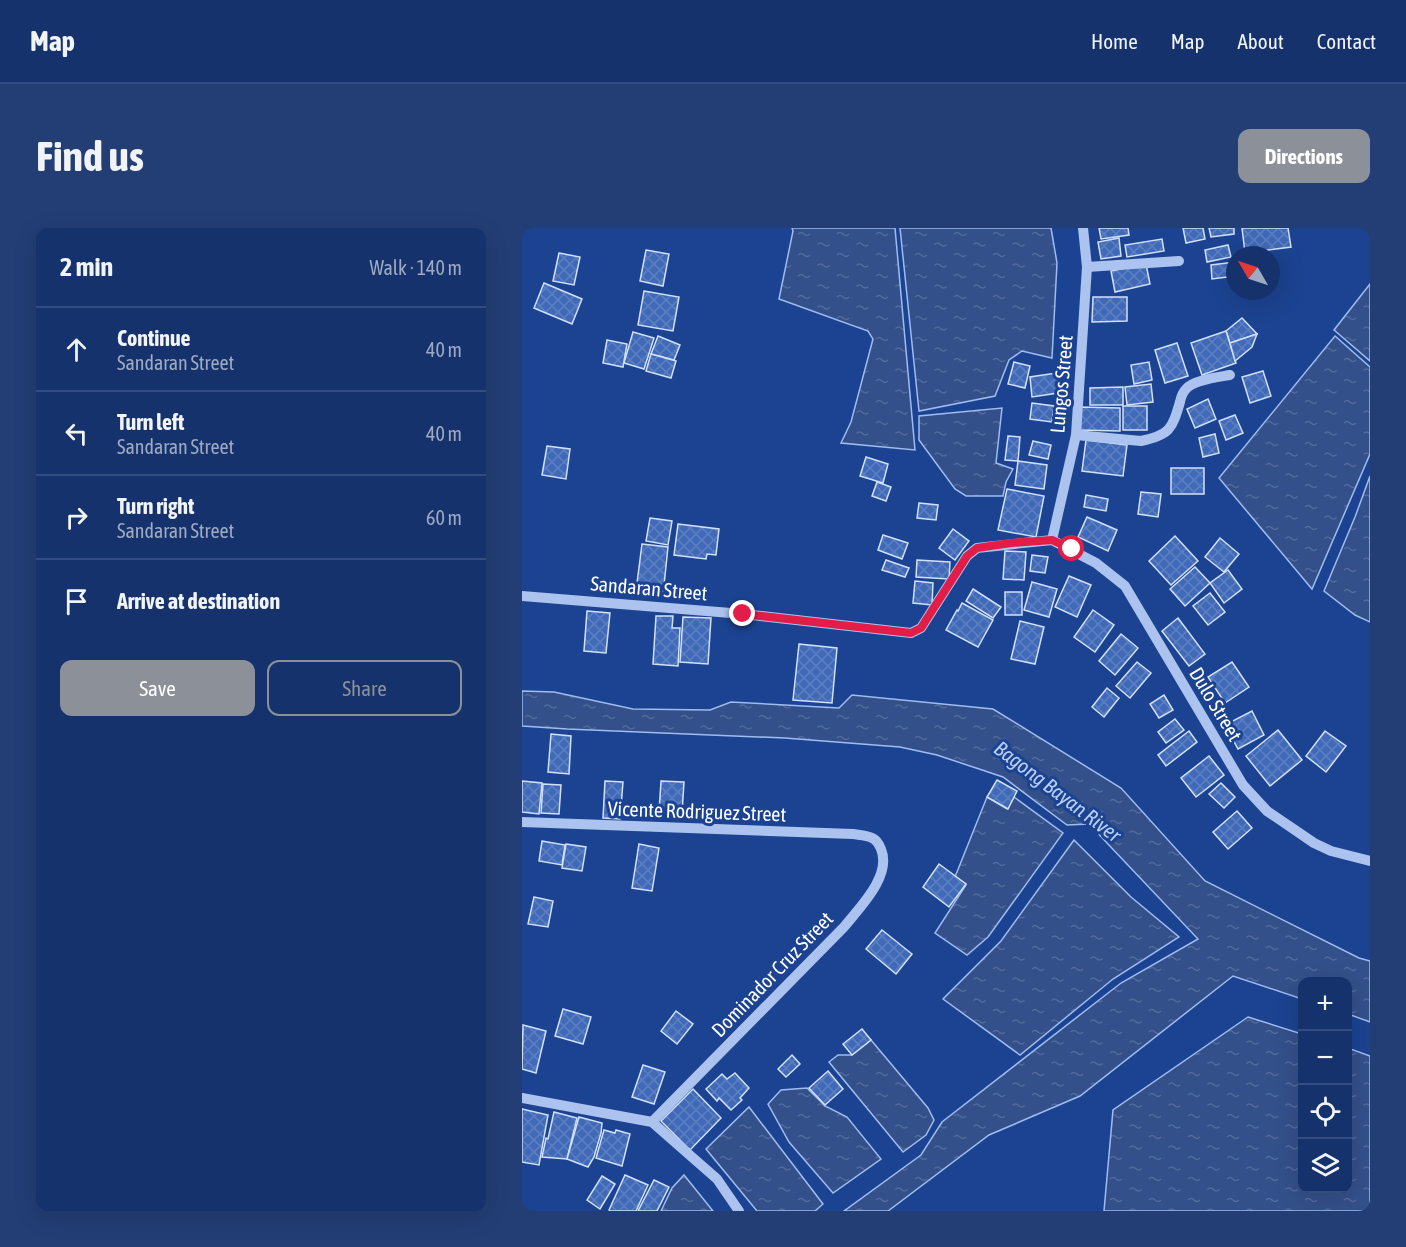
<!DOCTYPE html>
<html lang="en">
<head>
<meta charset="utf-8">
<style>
  :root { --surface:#15326d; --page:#223e75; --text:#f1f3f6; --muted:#9daac2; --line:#344d80; --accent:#8c9099 }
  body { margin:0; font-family:"Asap Condensed",sans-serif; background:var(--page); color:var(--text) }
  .controls { position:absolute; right:18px; bottom:18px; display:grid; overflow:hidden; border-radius:12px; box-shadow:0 6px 24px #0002 }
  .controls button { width:54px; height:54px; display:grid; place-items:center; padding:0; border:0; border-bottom:2px solid var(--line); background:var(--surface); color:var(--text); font:30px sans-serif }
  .compass { position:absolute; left:704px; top:18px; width:54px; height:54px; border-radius:50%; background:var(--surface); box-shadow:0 6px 24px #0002; rotate:309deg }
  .stop { position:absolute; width:18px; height:18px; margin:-14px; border:4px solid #e11d48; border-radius:50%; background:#fff }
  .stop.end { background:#e11d48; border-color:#fff; box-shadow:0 2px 6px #0008 }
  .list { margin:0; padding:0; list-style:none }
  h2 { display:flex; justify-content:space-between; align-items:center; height:78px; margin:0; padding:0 24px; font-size:26px }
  h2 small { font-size:20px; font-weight:400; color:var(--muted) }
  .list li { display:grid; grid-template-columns:39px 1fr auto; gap:18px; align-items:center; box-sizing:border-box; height:84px; padding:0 24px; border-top:2px solid var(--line) }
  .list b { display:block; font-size:22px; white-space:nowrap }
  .list p { margin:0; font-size:20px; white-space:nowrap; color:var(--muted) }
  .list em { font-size:20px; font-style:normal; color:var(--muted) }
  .actions { display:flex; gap:12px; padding:18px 24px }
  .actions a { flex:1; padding:14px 0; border:2px solid var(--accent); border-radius:12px; text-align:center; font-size:21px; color:var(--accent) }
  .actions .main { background:var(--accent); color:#fff }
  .icon { flex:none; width:33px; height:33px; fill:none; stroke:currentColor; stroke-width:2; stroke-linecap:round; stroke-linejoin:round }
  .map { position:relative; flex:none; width:848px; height:983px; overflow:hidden; border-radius:12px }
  header { display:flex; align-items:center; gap:36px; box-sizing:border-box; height:84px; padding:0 30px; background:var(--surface); border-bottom:2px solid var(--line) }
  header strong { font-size:28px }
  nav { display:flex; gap:33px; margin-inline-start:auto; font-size:21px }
  .intro { display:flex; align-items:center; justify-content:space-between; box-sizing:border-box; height:144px; padding:0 36px }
  h1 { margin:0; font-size:42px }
  .button { padding:15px 27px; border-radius:12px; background:var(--accent); color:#fff; font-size:21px; font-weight:700 }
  main { display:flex; gap:36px; padding:0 36px }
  aside { flex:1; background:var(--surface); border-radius:12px; box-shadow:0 6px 24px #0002 }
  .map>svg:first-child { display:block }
</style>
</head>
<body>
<header>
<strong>Map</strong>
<nav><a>Home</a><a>Map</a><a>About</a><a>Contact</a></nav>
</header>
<div class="intro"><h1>Find us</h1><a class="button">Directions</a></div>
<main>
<aside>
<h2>2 min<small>Walk · 140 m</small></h2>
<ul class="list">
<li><svg class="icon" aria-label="ahead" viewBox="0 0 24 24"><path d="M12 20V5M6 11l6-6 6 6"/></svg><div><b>Continue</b><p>Sandaran Street</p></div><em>40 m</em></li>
<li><svg class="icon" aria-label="left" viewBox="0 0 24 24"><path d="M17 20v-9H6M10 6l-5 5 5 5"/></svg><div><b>Turn left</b><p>Sandaran Street</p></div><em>40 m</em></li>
<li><svg class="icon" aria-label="right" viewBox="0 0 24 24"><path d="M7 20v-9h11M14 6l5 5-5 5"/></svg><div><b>Turn right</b><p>Sandaran Street</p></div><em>60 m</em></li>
<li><svg class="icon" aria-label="arrive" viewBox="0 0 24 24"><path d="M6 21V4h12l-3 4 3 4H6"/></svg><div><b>Arrive at destination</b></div></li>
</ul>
<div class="actions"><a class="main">Save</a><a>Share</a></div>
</aside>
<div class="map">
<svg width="848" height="983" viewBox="0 0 848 983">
  <defs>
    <pattern id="water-ripples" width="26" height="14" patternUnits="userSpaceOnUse" patternTransform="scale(1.5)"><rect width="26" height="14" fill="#34508a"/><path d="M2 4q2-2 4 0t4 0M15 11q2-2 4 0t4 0" fill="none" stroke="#526a9c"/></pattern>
    <pattern id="building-cross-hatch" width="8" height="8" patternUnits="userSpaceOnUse" patternTransform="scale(1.5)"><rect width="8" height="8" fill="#4069b7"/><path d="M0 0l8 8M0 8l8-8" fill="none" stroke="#5d80c2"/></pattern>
  </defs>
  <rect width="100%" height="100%" fill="#1c4391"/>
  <g fill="url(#water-ripples)" stroke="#9ebcf0" stroke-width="1.5">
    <path d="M270,0h103l20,222 -74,-7 10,-21 22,-83 -5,-8 -89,-32 14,-68z"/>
    <path d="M378,0h151l6,35 -5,95 -30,-7 -13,9 -14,36 -76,15z"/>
    <path d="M848,56v77l-36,-31z"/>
    <path d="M813,108l35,31v87l-58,135 -93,-111z"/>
    <path d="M480,180l-6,55 17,6 -7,13 -3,14h-37l-11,-7 -36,-49v-24z"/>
    <path d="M848,248v146l-15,-7 -31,-24 31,-74z"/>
    <path d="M0,463l32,1 79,17 77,1 21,-8 108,6 13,-13 141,14 128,79 84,93 154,77 11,3v61l-22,-8v-32h-46v17l-69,-23 -153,120 -91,39 -101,76h-44l77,-56 21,-33 179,-139 77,-44 -109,-115 -22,1 -64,-48 -66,-22 -37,-8 -115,-9 -218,-9 -45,-3z"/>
    <path d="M465,569l20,12 7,-12 49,36 -75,104 -21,18 -32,-22 31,-48 -11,-8z"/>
    <path d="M552,612l57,57 48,40 -66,42 -93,76 -77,-56 58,-58z"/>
    <path d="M726,789l54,17v154h46v-140l22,8v155h-266l9,-101z"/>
    <path d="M349,812l57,68 6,12 -8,15 -23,17 -74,-90 9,-7h14z"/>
    <path d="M285,860l18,18 22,11 34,42 -48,34 -44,-51 -21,-38 13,-14z"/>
    <path d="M227,879l74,97 -8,7h-58l-51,-62z"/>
    <path d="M162,947l29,36h-52l11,-23z"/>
  </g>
  <g fill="url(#building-cross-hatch)" stroke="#d1e0fa" stroke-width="1.5">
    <path d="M577,0h29l1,7 -28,4z"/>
    <path d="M661,0h20l2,11 -19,4z"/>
    <path d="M687,0h25v6l-23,3z"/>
    <path d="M720,0h46l3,19 -46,6z"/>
    <path d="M597,10l2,18 -20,3 -3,-17z"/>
    <path d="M640,11l2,12 -37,6 -2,-12z"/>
    <path d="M706,17l3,12 -24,5 -2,-12z"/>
    <path d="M124,22l23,4 -6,32 -23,-5z"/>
    <path d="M37,25l21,4 -6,28 -21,-4z"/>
    <path d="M713,34v14l-23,3 -1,-14z"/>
    <path d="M624,36l4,20 -35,8 -4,-21z"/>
    <path d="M22,55l38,16 -10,25 -38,-16z"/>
    <path d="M122,63l35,6 -6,34 -35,-6z"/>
    <path d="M571,69h34v24l-35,1z"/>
    <path d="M720,90l15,16 -27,9 -4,-12z"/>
    <path d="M704,103l10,32 -34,12 -11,-32z"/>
    <path d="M111,104l21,6 -10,31 -20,-6z"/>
    <path d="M735,106l-5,13 -17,14 -5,-18z"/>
    <path d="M136,108l22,9 -6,15 -23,-6z"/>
    <path d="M85,112l20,4 -4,23 -20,-4z"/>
    <path d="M655,115l11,33 -23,7 -10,-33z"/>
    <path d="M129,126l25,7 -5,17 -25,-7z"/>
    <path d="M492,134l16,4 -5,22 -17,-4z"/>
    <path d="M627,134l3,18 -18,4 -3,-19z"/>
    <path d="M741,143l8,25 -21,7 -8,-26z"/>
    <path d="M534,145l2,20 -26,4 -2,-20z"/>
    <path d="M629,156l2,18 -26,3 -2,-18z"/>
    <path d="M601,159v18h-33v-17z"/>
    <path d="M686,171l8,20 -21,9 -8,-19z"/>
    <path d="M510,175l22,3 -2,16 -22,-3z"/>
    <rect x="601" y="178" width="24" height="24"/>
    <path d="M557,179l41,1v23l-41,-1z"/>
    <path d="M713,187l8,18 -17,7 -7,-19z"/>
    <path d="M693,206l4,19 -16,4 -4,-19z"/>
    <path d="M486,208l12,1 -2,24 -13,-1z"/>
    <path d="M564,212l41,5 -4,31 -41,-5z"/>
    <path d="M511,213l18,4 -3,14 -19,-4z"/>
    <path d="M25,218l23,3 -4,30 -24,-4z"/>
    <path d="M344,229l22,7 -5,19 -23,-7z"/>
    <path d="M496,233l29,4 -3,24 -29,-4z"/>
    <rect x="649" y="240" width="33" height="26"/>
    <path d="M355,254l14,5 -5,14 -14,-5z"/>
    <path d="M485,261l37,7 -8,41 -38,-7z"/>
    <path d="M619,264l20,2 -3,23 -20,-3z"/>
    <path d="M564,267l22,4 -2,12 -22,-4z"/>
    <path d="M397,275l19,2 -2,15 -19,-2z"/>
    <path d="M565,289l30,13 -9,21 -30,-14z"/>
    <path d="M128,290l22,3 -4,24 -22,-4z"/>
    <path d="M156,296l41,5 -3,26 -9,-1 -1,5 -32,-4z"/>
    <path d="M431,301l16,12 -14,19 -16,-12z"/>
    <path d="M361,307l25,8 -6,16 -24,-9z"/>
    <path d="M653,308l23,25 -27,24 -22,-24z"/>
    <path d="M698,310l19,16 -15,18 -19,-15z"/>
    <path d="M120,316l26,3 -5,48 -27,-4z"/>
    <path d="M483,323l21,1 -2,28 -21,-1z"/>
    <path d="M510,327l16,2 -3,16 -15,-2z"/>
    <path d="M364,332l23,8 -4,9 -23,-7z"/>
    <path d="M395,332l33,2 -1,17 -33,-2z"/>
    <path d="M673,339l15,16 -25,23 -15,-17z"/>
    <path d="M706,342l14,19 -18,14 -14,-20z"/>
    <path d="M547,348l22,9 -14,32 -22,-10z"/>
    <path d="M393,353l18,2 -1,22 -19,-2z"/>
    <path d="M510,354l25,7 -8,28 -25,-7z"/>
    <path d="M451,361l28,18 -8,11 -27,-17z"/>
    <rect x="483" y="364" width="17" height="23"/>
    <path d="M688,365l15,19 -17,13 -15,-19z"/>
    <path d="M440,375l31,17 -15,27 -32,-17 11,-20 1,1z"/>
    <path d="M571,382l21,15 -19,27 -21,-15z"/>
    <path d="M65,383l23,2 -4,40 -22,-2z"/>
    <path d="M134,388h17l-1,12h8l-2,38 -25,-2z"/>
    <path d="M161,389l28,1 -3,46 -28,-2z"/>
    <path d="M656,390l27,36 -16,12 -27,-35z"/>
    <path d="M498,393l24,6 -9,37 -24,-5z"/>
    <path d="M599,406l17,14 -23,27 -16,-14z"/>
    <path d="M277,416l38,4 -5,55 -39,-3z"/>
    <path d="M615,434l14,11 -21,25 -14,-12z"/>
    <path d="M710,434l17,25 -24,16 -17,-26z"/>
    <path d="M585,460l12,10 -15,19 -12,-10z"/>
    <path d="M642,467l9,15 -14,8 -9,-14z"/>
    <path d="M730,483l12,24 -26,14 -13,-24z"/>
    <path d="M653,491l9,11 -18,13 -8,-11z"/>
    <path d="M756,502l24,30 -32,26 -24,-30z"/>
    <path d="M667,503l8,11 -31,24 -8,-11z"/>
    <path d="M803,503l21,15 -20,26 -20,-16z"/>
    <path d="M29,506l20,2 -2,38 -21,-2z"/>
    <path d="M687,528l15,19 -28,22 -15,-19z"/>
    <path d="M475,552l20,11 -9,18 -21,-12z"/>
    <path d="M0,553l20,2 -3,31 -17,-2z"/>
    <path d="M83,553l18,1 -3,37 -17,-1z"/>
    <path d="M139,553l23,1 -2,31 -23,-1z"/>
    <path d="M699,555l14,14 -11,11 -15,-14z"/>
    <path d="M21,556l18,1 -2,29 -18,-1z"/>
    <path d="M715,583l15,17 -24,21 -15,-17z"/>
    <path d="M20,613l23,4 -3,20 -23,-4z"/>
    <path d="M44,616l20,3 -4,24 -20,-3z"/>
    <path d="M117,616l20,4 -7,43 -20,-3z"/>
    <path d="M417,636l27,20 -17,23 -26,-20z"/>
    <path d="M12,669l19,4 -5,26 -20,-3z"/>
    <path d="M360,702l30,24 -16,20 -30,-25z"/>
    <path d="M41,781l28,8 -8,27 -28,-8z"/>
    <path d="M154,783l17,13 -16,20 -16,-13z"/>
    <path d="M1,797l23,6 -10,42 -14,-4z"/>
    <path d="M340,801l9,11 -19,15 -9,-11z"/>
    <path d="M270,827l8,9 -14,13 -8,-8z"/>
    <path d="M121,837l22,7 -11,32 -22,-7z"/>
    <path d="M306,843l15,18 -18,16 -16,-17z"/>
    <path d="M213,845l14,15 -9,10 2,2 -11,10 -12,-12 -2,3 -11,-12 16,-15 5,5z"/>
    <path d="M171,861l28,29 -31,32 -29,-29z"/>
    <path d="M0,881l26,6 -9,50 -17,-3z"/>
    <path d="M32,884l23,6 -10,41 -25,-2 4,-19 2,1z"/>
    <path d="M57,889l23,6 -1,10 -7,24 -6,10 -21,-8z"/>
    <path d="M82,902l11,3 1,-3 14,4 -8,32 -26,-8z"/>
    <path d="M103,947l23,10 -12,26h-26l-1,-1z"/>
    <path d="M80,948l13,8 -15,25 -13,-9z"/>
    <path d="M132,952l15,7 -12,24h-19z"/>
  </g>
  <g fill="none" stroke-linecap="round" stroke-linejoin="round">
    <g stroke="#abc3ee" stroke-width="10">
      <path d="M565,39l92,-6"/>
      <path d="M554,207l65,6c29,-6 31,-12 39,-39 1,-5 3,-10 6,-13 7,-9 33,-12 44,-14"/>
      <path d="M530,312l24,-105 11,-168 -4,-39"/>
      <path d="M0,368l221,18 168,19 10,-5 46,-72 10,-8 75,-8 44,23 29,23 118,199 24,26 47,32 17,8 39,10"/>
      <path d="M0,594l331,12c6,1 14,1 19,4 5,2 7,6 9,11 11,27 -21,58 -37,78l-192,195"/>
      <path d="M0,870l130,24 65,57 22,32"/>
    </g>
  </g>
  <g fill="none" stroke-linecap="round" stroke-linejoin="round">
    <path stroke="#e11d48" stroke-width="8" d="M221,386l168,19 10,-5 46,-72 10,-8 34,-5 41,-3 20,9"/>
  </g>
  <g text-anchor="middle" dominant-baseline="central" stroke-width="6" stroke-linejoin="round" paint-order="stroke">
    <g font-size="20" fill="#fff" stroke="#1c4391">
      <text transform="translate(539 156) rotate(-85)">Lungos Street</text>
      <text transform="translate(127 360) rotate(5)">Sandaran Street</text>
      <text transform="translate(694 476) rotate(59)">Dulo Street</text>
      <text transform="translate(175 583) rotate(2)">Vicente Rodriguez Street</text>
      <text transform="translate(250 746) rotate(-46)">Dominador Cruz Street</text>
    </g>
    <g font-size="21" font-style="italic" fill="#b7cdf5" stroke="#1c4391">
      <text transform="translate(536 563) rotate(37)">Bagong Bayan River</text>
    </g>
  </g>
</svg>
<div class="controls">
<button>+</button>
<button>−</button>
<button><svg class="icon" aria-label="locate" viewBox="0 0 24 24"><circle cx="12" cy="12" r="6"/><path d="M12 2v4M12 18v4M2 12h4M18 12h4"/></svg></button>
<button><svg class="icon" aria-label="layers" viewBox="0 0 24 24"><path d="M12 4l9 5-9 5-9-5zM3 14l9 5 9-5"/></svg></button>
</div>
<svg class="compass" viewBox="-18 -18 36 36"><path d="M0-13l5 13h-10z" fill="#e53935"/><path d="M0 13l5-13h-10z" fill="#9daac2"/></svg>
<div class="stop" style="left:550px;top:321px"></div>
<div class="stop end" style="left:221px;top:386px"></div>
</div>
</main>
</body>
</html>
